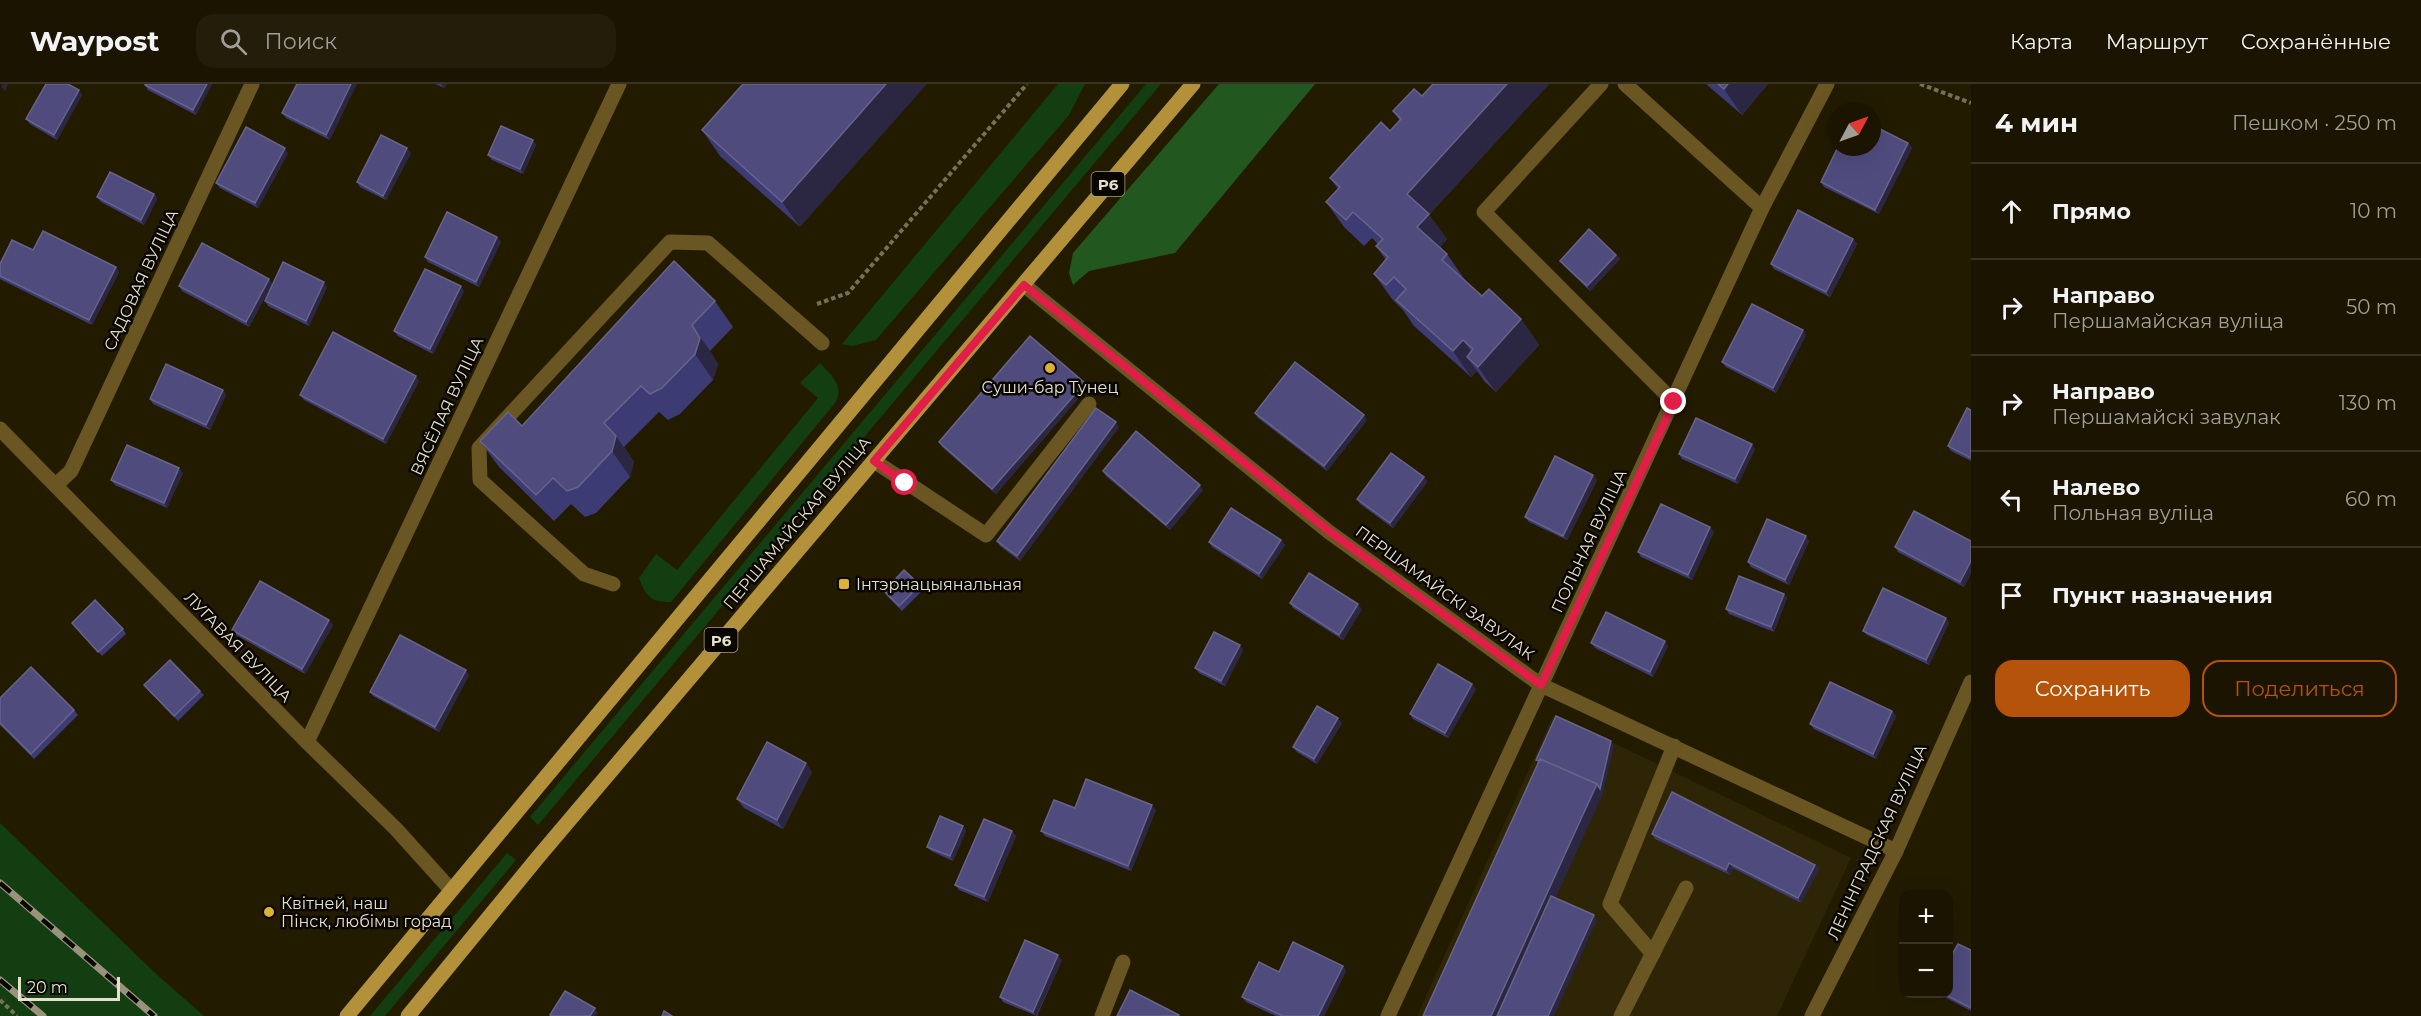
<!DOCTYPE html>
<html lang="ru">
<head>
<meta charset="utf-8">
<style>
  :root { --surface:#1a1400; --page:#231d0a; --text:#f1f3f6; --muted:#9f9e99; --line:#383322; --accent:#b45309 }
  body { margin:0; font-family:Montserrat,sans-serif; background:var(--page); color:var(--text) }
  .controls { position:absolute; right:18px; bottom:18px; display:grid; overflow:hidden; border-radius:12px; box-shadow:0 6px 24px #0002 }
  .controls button { width:54px; height:54px; display:grid; place-items:center; padding:0; border:0; border-bottom:2px solid var(--line); background:var(--surface); color:var(--text); font:30px sans-serif }
  .compass { position:absolute; left:1827px; top:18px; width:54px; height:54px; border-radius:50%; background:var(--surface); box-shadow:0 6px 24px #0002; rotate:49deg }
  .scale { position:absolute; left:18px; bottom:15px; width:102px; box-sizing:border-box; padding-left:6px; border:3px solid #e6e1cf; border-top:0; font-size:16px; line-height:21px; white-space:nowrap; color:#e6e1cf; -webkit-text-stroke:4px #090600; paint-order:stroke }
  .stop { position:absolute; width:18px; height:18px; margin:-14px; border:4px solid #e11d48; border-radius:50%; background:#fff }
  .stop.end { background:#e11d48; border-color:#fff; box-shadow:0 2px 6px #0008 }
  .list { margin:0; padding:0; list-style:none }
  h2 { display:flex; justify-content:space-between; align-items:center; height:78px; margin:0; padding:0 24px; font-size:26px }
  h2 small { font-size:20px; font-weight:400; color:var(--muted) }
  .list li { display:grid; grid-template-columns:39px 1fr auto; gap:18px; align-items:center; box-sizing:border-box; height:96px; padding:0 24px; border-top:2px solid var(--line) }
  .list b { display:block; font-size:22px; white-space:nowrap }
  .list p { margin:0; font-size:20px; white-space:nowrap; color:var(--muted) }
  .list em { font-size:20px; font-style:normal; color:var(--muted) }
  .actions { display:flex; gap:12px; padding:18px 24px }
  .actions a { flex:1; padding:14px 0; border:2px solid var(--accent); border-radius:18px; text-align:center; font-size:21px; color:var(--accent) }
  .actions .main { background:var(--accent); color:#fff }
  .icon { flex:none; width:33px; height:33px; fill:none; stroke:currentColor; stroke-width:2; stroke-linecap:round; stroke-linejoin:round }
  .map { position:relative; flex:none; width:1971px; height:932px; overflow:hidden }
  header { display:flex; align-items:center; gap:36px; box-sizing:border-box; height:84px; padding:0 30px; background:var(--surface); border-bottom:2px solid var(--line) }
  header strong { font-size:28px }
  nav { display:flex; gap:33px; margin-inline-start:auto; font-size:21px }
  .search { width:420px; height:54px; background:var(--page); display:flex; align-items:center; gap:15px; box-sizing:border-box; padding:0 21px; border-radius:18px; color:var(--muted); font-size:22px }
  main { display:flex }
  aside { flex:1; background:var(--surface) }
  .map>svg:first-child { display:block }
</style>
</head>
<body>
<header>
<strong>Waypost</strong>
<div class="search"><svg class="icon" aria-label="search" viewBox="0 0 24 24"><circle cx="10" cy="10" r="6"/><path d="M15 15l6 6"/></svg>Поиск</div>
<nav><a>Карта</a><a>Маршрут</a><a>Сохранённые</a></nav>
</header>
<main>
<div class="map">
<svg width="1971" height="932" viewBox="0 0 1971 932">
  <rect width="100%" height="100%" fill="#231b00"/>
  <path fill="#2d2506" d="M1554,630l297,144 -74,158h-360z"/>
  <g fill="#133e11">
    <path d="M1058,0h27l-16,31 -193,225 -24,6 -10,-2z"/>
    <path d="M1146,0h15l-623,741 -8,-8z"/>
    <path d="M820,279c11,12 25,23 15,40l-164,199c-20,0 -25,-5 -32,-24l17,-24 21,16 141,-172 -18,-15z"/>
    <path d="M0,739l154,149 50,44h-204z"/>
    <path d="M507,769l9,7 -131,156h-15z"/>
  </g>
  <path fill="#22581f" d="M1219,0h96l-140,169 -86,18 -16,14 -4,-12 4,-20z"/>
  <g fill="none" stroke-linecap="round" stroke-linejoin="round">
    <g stroke="#777059" stroke-width="4" stroke-dasharray="4.5 3" stroke-linecap="butt">
      <path d="M1920,0l51,19"/>
      <path d="M817,220l31,-11 179,-209"/>
      <path d="M0,916l17,16"/>
    </g>
    <g stroke="#695622" stroke-width="15">
      <path d="M1601,0l-117,128 190,190"/>
      <path d="M1625,0l137,124"/>
      <path d="M1024,201l305,247 212,153 355,166"/>
      <path d="M0,345l307,313 89,87 55,61"/>
      <path d="M874,377l112,74 103,-131"/>
      <path d="M56,401l15,-14 181,-387"/>
      <path d="M613,500l-29,-10 -104,-94 -1,-32 191,-206 38,1 114,100"/>
      <path d="M307,658l312,-658"/>
      <path d="M1653,870l-43,-50 64,-158"/>
      <path d="M1102,932l21,-54"/>
      <path d="M1388,932l374,-808 65,-124"/>
      <path d="M1621,932l65,-128"/>
      <path d="M1812,932l84,-165 75,-169"/>
    </g>
    <g stroke="#b2913a" stroke-width="15">
      <path d="M347,932l775,-932"/>
      <path d="M408,932l131,-160 654,-772"/>
    </g>
    <defs>
      <g id="rail">
        <path d="M0,799l154,133"/>
        <path d="M0,896l43,36"/>
      </g>
    </defs>
    <use href="#rail" stroke="#99937d" stroke-width="7"/>
    <use href="#rail" stroke="#090600" stroke-width="4.5" stroke-dasharray="14" stroke-linecap="butt"/>
  </g>
  <g fill="#3d3b73">
    <path d="M212,0l-16,31 -48,-25 -3,-5z"/>
    <path d="M297,0l33,56 -44,-22 -4,-5z"/>
    <path d="M435,0h12l-3,4z"/>
    <path d="M743,0l57,143 -80,-71 -18,-26z"/>
    <path d="M1433,0h116l-120,131 18,24 -7,8 7,7 18,26 17,16 39,23 18,26 -43,47 -11,-10 -8,-11 -6,6 -57,-51 -11,-16 -11,-11 -18,-25 12,-14 -10,-14 2,-2 -6,-6 -8,8 -20,-19 -18,-25 12,-13 -8,-11 60,-47 10,-10 -7,-10 29,-15z"/>
    <path d="M1706,0h62l-26,31z"/>
    <path d="M79,6l3,5 -25,45 -27,-16 -4,-5z"/>
    <path d="M533,56l3,5 -13,29 -31,-14 -4,-5z"/>
    <path d="M1908,59l4,5 -33,66 -55,-27 -3,-5z"/>
    <path d="M288,69l-30,55 -38,-20 -4,-5z"/>
    <path d="M411,69l-25,47 -26,-13 -3,-5z"/>
    <path d="M154,110l3,5 -13,26 -43,-23 -4,-5z"/>
    <path d="M497,153l4,5 -22,45 -51,-25 -3,-5z"/>
    <path d="M1853,155l4,5 -27,53 -56,-28 -3,-5z"/>
    <path d="M33,166l83,17 3,5 -27,53 -92,-46v-15z"/>
    <path d="M1616,171l4,4 -30,32 -26,-25 -4,-5z"/>
    <path d="M269,195l3,5 -23,43 -67,-36 -3,-5z"/>
    <path d="M327,203l-18,39 -41,-20 -3,-5z"/>
    <path d="M464,207l-31,63 -35,-18 -4,-5z"/>
    <path d="M715,217l18,26 -23,24 8,13 -5,16 -33,34 -12,6 -9,-8 -35,35 10,15 -4,15 -34,36 -11,4 -14,-13 -17,17 -55,-54 -19,-26 42,-15z"/>
    <path d="M1806,251l-30,58 -50,-26 -4,-5z"/>
    <path d="M419,297l-33,63 -82,-44 -4,-5z"/>
    <path d="M1085,299l3,4 -92,107 -54,-47 -3,-5z"/>
    <path d="M223,306l3,5 -16,35 -57,-26 -3,-5z"/>
    <path d="M1971,326v51l-20,-10 -3,-5z"/>
    <path d="M1255,329l112,7 -40,51 -69,-53z"/>
    <path d="M1119,343l-99,134 -20,-15 -3,-5z"/>
    <path d="M1755,365l-17,35 -56,-25 -3,-5z"/>
    <path d="M1103,387l100,19 -33,40 -64,-54z"/>
    <path d="M183,389l-16,35 -52,-23 -4,-5z"/>
    <path d="M1424,393l3,5 -34,46 -33,-24 -3,-5z"/>
    <path d="M1597,396l-30,60 -38,-18 -4,-5z"/>
    <path d="M1714,448l-22,48 -51,-23 -3,-5z"/>
    <path d="M1281,456l4,5 -23,34 -50,-32 -3,-5z"/>
    <path d="M1809,457l-20,44 -38,-18 -3,-5z"/>
    <path d="M1971,457v32l-7,14 -66,-35 -3,-5z"/>
    <path d="M920,501l3,5 -21,21 -15,-15 -3,-5z"/>
    <path d="M1784,510l3,4 -13,34 -45,-18 -3,-5z"/>
    <path d="M1290,519l72,6 -19,31 -50,-32z"/>
    <path d="M1946,534l3,5 -20,42 -62,-30 -4,-4z"/>
    <path d="M72,539l51,6 3,5 -24,22z"/>
    <path d="M333,541l-28,49 -69,-39 -4,-5z"/>
    <path d="M1591,559l77,3 -15,31 -58,-29z"/>
    <path d="M1243,566l-18,36 -26,-13 -4,-5z"/>
    <path d="M469,591l-30,57 -66,-36 -3,-4z"/>
    <path d="M144,601l56,6 4,4 -26,26 -30,-31z"/>
    <path d="M1476,605l-28,49 -35,-19 -3,-5z"/>
    <path d="M0,614l74,12 4,5 -44,44 -34,-34z"/>
    <path d="M1892,627l4,5 -20,43 -62,-30 -4,-5z"/>
    <path d="M1342,639l-25,41 -20,-12 -4,-5z"/>
    <path d="M812,688l-29,57 -39,-21 -7,-9z"/>
    <path d="M1075,724l81,2 -25,61 -86,-35 -4,-5z"/>
    <path d="M963,742l3,5 -13,30 -22,-10 -4,-4z"/>
    <path d="M1012,747l4,5 -28,66 -29,-12 -4,-5z"/>
    <path d="M1652,750l163,31 4,4 -18,34 -68,-35 -3,7 -75,-36z"/>
    <path d="M1971,866v61l-34,-18h11z"/>
    <path d="M1062,876l-25,56 -34,-14 -3,-5z"/>
    <path d="M1343,882l3,5 -22,45h-48l-30,-14 -4,-5z"/>
  </g>
  <g fill="#2b2641">
    <path d="M2,0h6l-3,7 -4,-5z"/>
    <path d="M207,0h5l-16,31 -3,-5z"/>
    <path d="M351,0h6l-27,56 -4,-5z"/>
    <path d="M441,0h6l-3,4z"/>
    <path d="M886,0h41l-127,143 -18,-25z"/>
    <path d="M1507,0h42l-120,131 18,24 -12,14 -18,-26 -10,-33z"/>
    <path d="M1728,0h40l-26,31 -18,-26z"/>
    <path d="M79,6l3,5 -25,45 -3,-5z"/>
    <path d="M533,56l3,5 -13,29 -3,-5z"/>
    <path d="M1908,59l4,5 -33,66 -4,-4z"/>
    <path d="M285,64l3,5 -30,55 -3,-5z"/>
    <path d="M407,64l4,5 -25,47 -3,-4z"/>
    <path d="M154,110l3,5 -13,26 -3,-5z"/>
    <path d="M497,153l4,5 -22,45 -3,-5z"/>
    <path d="M1853,155l4,5 -27,53 -4,-5z"/>
    <path d="M1616,171l4,4 -30,32 -3,-5z"/>
    <path d="M116,183l3,5 -27,53 -3,-5z"/>
    <path d="M269,195l3,5 -23,43 -3,-5z"/>
    <path d="M324,198l3,5 -18,39 -3,-5z"/>
    <path d="M461,202l3,5 -31,63 -3,-5z"/>
    <path d="M1521,235l18,26 -43,47 -18,-25 -11,-10 10,14 -6,6 -18,-26 10,-11 17,24z"/>
    <path d="M692,241l18,26 8,13 -5,16 -18,-26z"/>
    <path d="M1803,246l3,5 -30,58 -3,-5z"/>
    <path d="M416,292l3,5 -33,63 -3,-5z"/>
    <path d="M1085,299l3,4 -92,107 -4,-5z"/>
    <path d="M223,306l3,5 -16,35 -4,-5z"/>
    <path d="M1364,331l3,5 -40,51 -3,-5z"/>
    <path d="M1116,338l3,5 -99,134 -3,-5z"/>
    <path d="M616,352l18,26 -4,15 -18,-26z"/>
    <path d="M1752,360l3,5 -17,35 -3,-5z"/>
    <path d="M179,384l4,5 -16,35 -3,-5z"/>
    <path d="M1593,391l4,5 -30,60 -4,-4z"/>
    <path d="M1424,393l3,5 -34,46 -3,-5z"/>
    <path d="M1200,401l3,5 -33,40 -4,-5z"/>
    <path d="M1710,443l4,5 -22,48 -4,-5z"/>
    <path d="M1806,452l3,5 -20,44 -4,-5z"/>
    <path d="M1281,456l4,5 -23,34 -3,-5z"/>
    <path d="M1971,477v12l-7,14 -4,-5z"/>
    <path d="M1784,510l3,4 -13,34 -3,-5z"/>
    <path d="M1358,520l4,5 -19,31 -4,-5z"/>
    <path d="M1946,534l3,5 -20,42 -3,-5z"/>
    <path d="M329,536l4,5 -28,49 -3,-5z"/>
    <path d="M1665,557l3,5 -15,31 -3,-5z"/>
    <path d="M1240,561l3,5 -18,36 -4,-5z"/>
    <path d="M466,586l3,5 -30,57 -4,-5z"/>
    <path d="M1472,600l4,5 -28,49 -3,-5z"/>
    <path d="M1892,627l4,5 -20,43 -3,-5z"/>
    <path d="M1338,634l4,5 -25,41 -3,-5z"/>
    <path d="M1611,657l3,5 -11,48 -101,222h-11z"/>
    <path d="M806,679l6,9 -29,57 -6,-9z"/>
    <path d="M1152,721l4,5 -25,61 -3,-5z"/>
    <path d="M963,742l3,5 -13,30 -3,-5z"/>
    <path d="M1012,747l4,5 -28,66 -4,-5z"/>
    <path d="M1729,779l4,5 -3,7 -4,-5z"/>
    <path d="M1815,781l4,4 -18,34 -3,-5z"/>
    <path d="M1594,831l3,5 -43,96h-6z"/>
    <path d="M1058,871l4,5 -26,56 -3,-4z"/>
    <path d="M1343,882l3,5 -22,45h-6z"/>
    <path d="M595,924l3,5 -2,3h-6z"/>
  </g>
  <g fill="#4f4c7d" stroke="#67648a" stroke-width="1.5">
    <path d="M46,0h22l11,6 -25,45 -28,-16z"/>
    <path d="M145,0h62l-14,26 -48,-25z"/>
    <path d="M297,0h54l-25,51 -44,-22z"/>
    <path d="M743,0h143l-104,118 -80,-72z"/>
    <path d="M1433,0h74l-100,110 22,20 -12,13 30,27 -5,6 40,36 7,-7 32,30 -43,48 -11,-10 6,-8 -10,-9 -10,11 -57,-51 10,-11 -12,-12 -8,8 -12,-11 14,-17 -12,-11 7,-7 -30,-27 -7,8 -20,-18 14,-15 -10,-9 51,-56 9,9 11,-12 -8,-8 21,-22 8,7z"/>
    <path d="M1718,0h10l-4,5z"/>
    <path d="M1872,41l36,18 -33,67 -54,-28 17,-35h34z"/>
    <path d="M501,42l32,14 -13,29 -32,-14z"/>
    <path d="M246,43l39,21 -30,55 -39,-20z"/>
    <path d="M381,51l26,13 -24,48 -26,-14z"/>
    <path d="M110,88l44,22 -13,26 -44,-23z"/>
    <path d="M1798,126l55,29 -27,53 -55,-28z"/>
    <path d="M447,128l50,25 -21,45 -51,-25z"/>
    <path d="M1589,145l27,26 -29,31 -27,-25z"/>
    <path d="M43,147l73,36 -27,53 -89,-44v-12l12,-24 21,10z"/>
    <path d="M202,159l67,36 -23,43 -67,-36z"/>
    <path d="M674,177l41,40 -23,24 8,13 -5,16 -33,34 -12,6 -9,-8 -37,37 12,13 -4,15 -34,36 -11,4 -14,-13 -17,17 -56,-54 28,-29 14,14z"/>
    <path d="M283,178l41,20 -18,39 -41,-20z"/>
    <path d="M425,185l36,17 -31,63 -36,-18z"/>
    <path d="M1752,220l51,26 -30,58 -51,-26z"/>
    <path d="M333,248l83,44 -33,63 -83,-44z"/>
    <path d="M1030,252l55,47 -93,106 -53,-47z"/>
    <path d="M1295,278l69,53 -40,51 -69,-53z"/>
    <path d="M166,280l57,26 -17,35 -56,-26z"/>
    <path d="M1096,324l20,14 -99,134 -20,-15z"/>
    <path d="M1967,324l4,2v48l-23,-12z"/>
    <path d="M1696,334l56,26 -17,35 -56,-25z"/>
    <path d="M1136,347l64,54 -34,40 -63,-54z"/>
    <path d="M127,361l52,23 -15,35 -53,-23z"/>
    <path d="M1391,369l33,24 -34,46 -33,-24z"/>
    <path d="M1555,372l38,19 -30,61 -38,-19z"/>
    <path d="M1661,420l49,23 -22,48 -50,-23z"/>
    <path d="M1231,424l50,32 -22,34 -50,-32z"/>
    <path d="M1914,427l57,30v20l-11,21 -65,-35z"/>
    <path d="M1767,435l39,17 -21,44 -37,-18z"/>
    <path d="M904,486l16,15 -21,21 -15,-15z"/>
    <path d="M1309,489l49,31 -19,31 -49,-32z"/>
    <path d="M1739,492l45,18 -13,33 -45,-18z"/>
    <path d="M260,497l69,39 -27,49 -70,-39z"/>
    <path d="M1883,504l63,30 -20,42 -63,-29z"/>
    <path d="M95,516l28,29 -25,23 -26,-29z"/>
    <path d="M1606,528l59,29 -15,31 -59,-29z"/>
    <path d="M1214,548l26,13 -19,36 -26,-13z"/>
    <path d="M400,551l66,35 -31,57 -65,-35z"/>
    <path d="M170,576l30,31 -26,25 -30,-31z"/>
    <path d="M1438,580l34,20 -27,49 -35,-19z"/>
    <path d="M31,583l43,43 -43,44 -31,-31v-25z"/>
    <path d="M1830,598l62,29 -19,43 -63,-30z"/>
    <path d="M1317,622l21,12 -24,41 -21,-12z"/>
    <path d="M1556,632l55,25 -11,48 -3,-5 -57,-25 -1,2 -3,-1z"/>
    <path d="M767,658l39,21 -29,57 -40,-21z"/>
    <path d="M1540,675l57,25 -106,232h-68z"/>
    <path d="M1086,695l66,26 -24,61 -87,-35 13,-31 21,8z"/>
    <path d="M1672,708l143,73 -17,33 -69,-35 -3,7 -74,-36z"/>
    <path d="M940,732l23,10 -13,30 -23,-9z"/>
    <path d="M984,735l28,12 -28,66 -29,-12z"/>
    <path d="M1551,812l43,19 -46,101h-51z"/>
    <path d="M1025,856l33,15 -25,57 -33,-15z"/>
    <path d="M1293,858l50,24 -25,50h-35l-41,-19 17,-35 20,10z"/>
    <path d="M1958,860l13,6v58l-29,-15h6v-31z"/>
    <path d="M1130,906l49,25 -1,1h-61z"/>
    <path d="M565,907l30,17 -5,8h-39l-1,-1z"/>
    <path d="M664,927l8,5h-10z"/>
  </g>
  <g fill="none" stroke-linecap="round" stroke-linejoin="round">
    <path stroke="#e11d48" stroke-width="8" d="M905,399l-31,-22 150,-176 305,246 212,154 133,-283"/>
  </g>
  <g fill="#ddb133" stroke="#090600" stroke-width="2">
    <circle cx="1050" cy="284" r="6"/>
    <rect x="838" y="494" width="12" height="12" rx="3"/>
    <circle cx="269" cy="828" r="6"/>
  </g>
  <g text-anchor="middle" dominant-baseline="central" stroke-width="5" stroke-linejoin="round" paint-order="stroke">
    <g fill="#090600" stroke="#a49f91" stroke-width="1.5">
      <rect x="1091.5" y="88" width="33" height="24" rx="4.5"/>
      <rect x="704.5" y="544" width="33" height="24" rx="4.5"/>
    </g>
    <g font-size="15" font-weight="bold" fill="#e6e1cf">
      <text x="1108" y="100">Р6</text>
      <text x="721" y="556">Р6</text>
    </g>
    <g font-size="16" fill="#e6e1cf" stroke="#090600">
      <text transform="translate(141 196) rotate(-65)">САДОВАЯ ВУЛІЦА</text>
      <text transform="translate(447 322) rotate(-65)">ВЯСЁЛАЯ ВУЛІЦА</text>
      <text transform="translate(797 439) rotate(-50)">ПЕРШАМАЙСКАЯ ВУЛІЦА</text>
      <text transform="translate(1589 457) rotate(-65)">ПОЛЬНАЯ ВУЛІЦА</text>
      <text transform="translate(1445 509) rotate(36)">ПЕРШАМАЙСКІ ЗАВУЛАК</text>
      <text transform="translate(238 563) rotate(46)">ЛУГАВАЯ ВУЛІЦА</text>
      <text transform="translate(1877 758) rotate(-65)">ЛЕНІНГРАДСКАЯ ВУЛІЦА</text>
    </g>
    <g font-size="16" fill="#e6e1cf" stroke="#090600" text-anchor="start">
      <text x="1050" y="303" text-anchor="middle">Суши-бар Тунец</text>
      <text x="856" y="500">Інтэрнацыянальная</text>
      <text x="281" y="819">Квітней, наш<tspan x="281" dy="18">Пінск, любімы горад</tspan></text>
    </g>
  </g>
</svg>
<div class="controls">
<button>+</button>
<button>−</button>
</div>
<svg class="compass" viewBox="-18 -18 36 36"><path d="M0-13l5 13h-10z" fill="#e53935"/><path d="M0 13l5-13h-10z" fill="#9f9e99"/></svg>
<div class="scale">20 m</div>
<div class="stop" style="left:905px;top:399px"></div>
<div class="stop end" style="left:1674px;top:318px"></div>
</div>
<aside>
<h2>4 мин<small>Пешком · 250 m</small></h2>
<ul class="list">
<li><svg class="icon" aria-label="ahead" viewBox="0 0 24 24"><path d="M12 20V5M6 11l6-6 6 6"/></svg><div><b>Прямо</b></div><em>10 m</em></li>
<li><svg class="icon" aria-label="right" viewBox="0 0 24 24"><path d="M7 20v-9h11M14 6l5 5-5 5"/></svg><div><b>Направо</b><p>Першамайская вуліца</p></div><em>50 m</em></li>
<li><svg class="icon" aria-label="right" viewBox="0 0 24 24"><path d="M7 20v-9h11M14 6l5 5-5 5"/></svg><div><b>Направо</b><p>Першамайскі завулак</p></div><em>130 m</em></li>
<li><svg class="icon" aria-label="left" viewBox="0 0 24 24"><path d="M17 20v-9H6M10 6l-5 5 5 5"/></svg><div><b>Налево</b><p>Польная вуліца</p></div><em>60 m</em></li>
<li><svg class="icon" aria-label="arrive" viewBox="0 0 24 24"><path d="M6 21V4h12l-3 4 3 4H6"/></svg><div><b>Пункт назначения</b></div></li>
</ul>
<div class="actions"><a class="main">Сохранить</a><a>Поделиться</a></div>
</aside>
</main>
</body>
</html>
